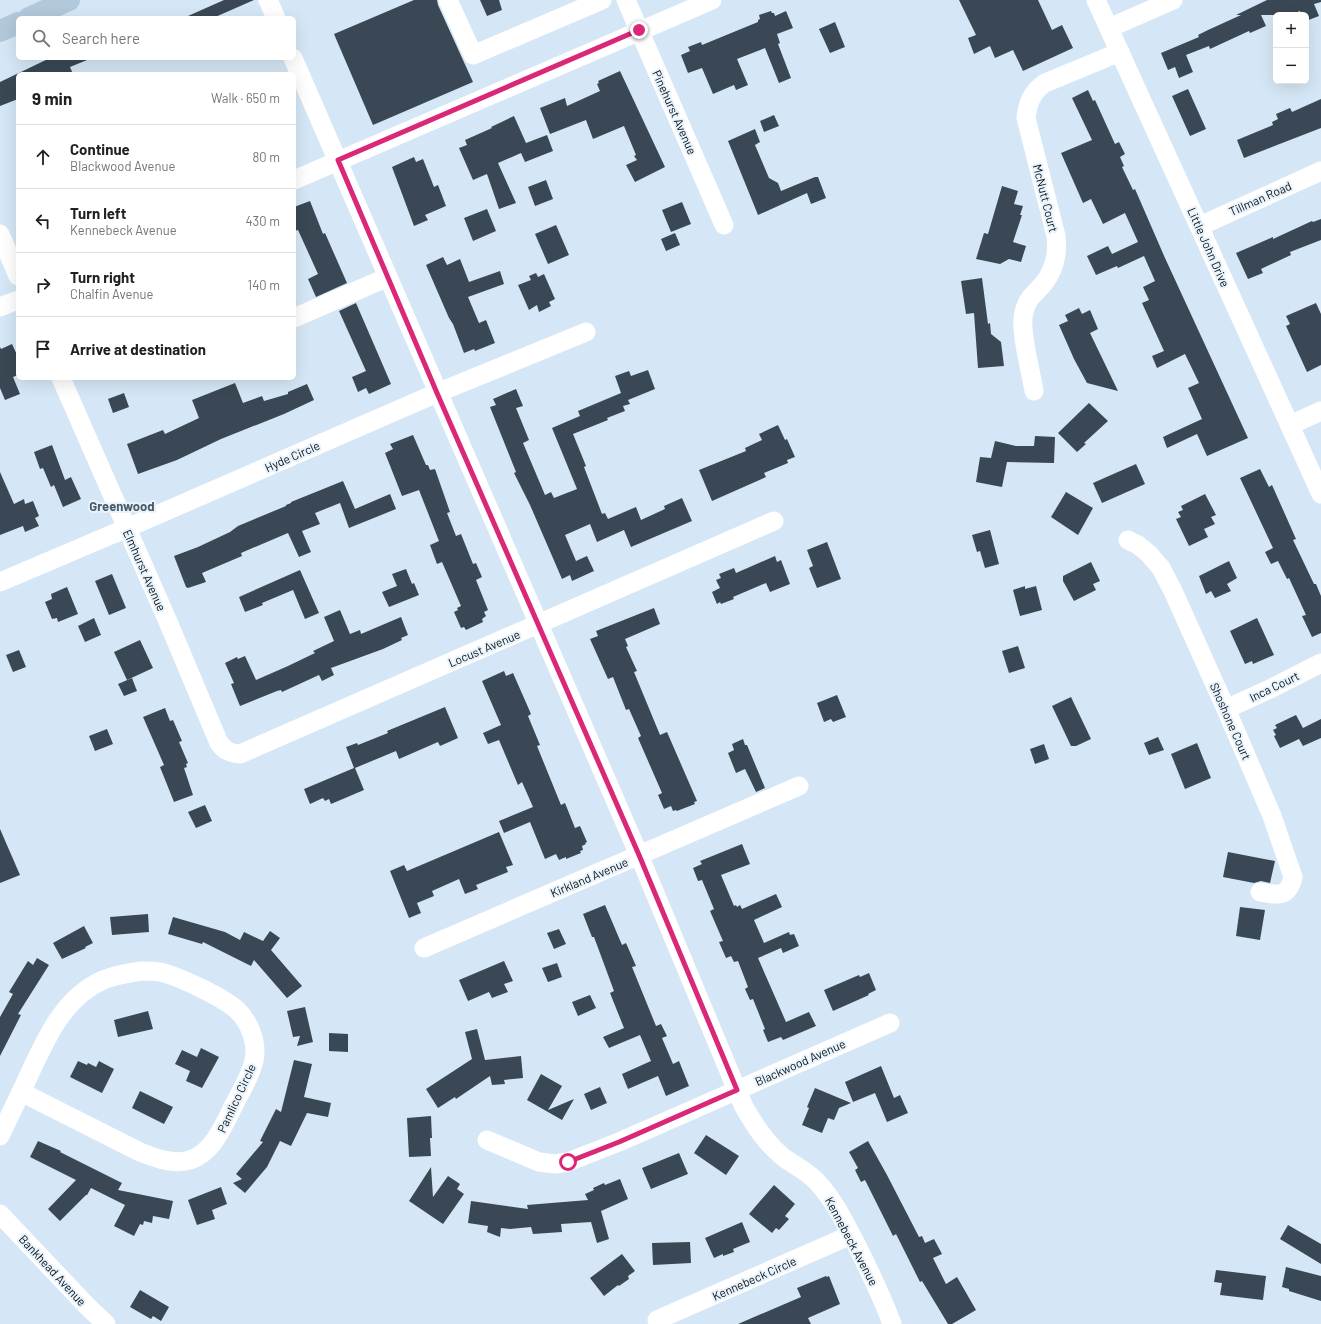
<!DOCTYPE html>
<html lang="en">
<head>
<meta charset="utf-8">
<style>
  :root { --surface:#fff; --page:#f2f2f2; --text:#202124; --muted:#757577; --line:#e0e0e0 }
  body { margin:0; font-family:Barlow,sans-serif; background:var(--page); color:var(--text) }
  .controls { position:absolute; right:12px; top:12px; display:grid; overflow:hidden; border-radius:6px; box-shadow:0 4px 16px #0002 }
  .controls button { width:36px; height:36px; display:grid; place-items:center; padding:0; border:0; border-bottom:1px solid var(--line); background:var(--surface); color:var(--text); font:20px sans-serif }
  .stop { position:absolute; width:12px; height:12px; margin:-9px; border:3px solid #db2777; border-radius:50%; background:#fff }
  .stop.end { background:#db2777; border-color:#fff; box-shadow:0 1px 4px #0008 }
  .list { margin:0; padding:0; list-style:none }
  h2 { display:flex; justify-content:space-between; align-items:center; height:52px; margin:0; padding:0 16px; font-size:17px }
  h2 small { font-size:13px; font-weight:400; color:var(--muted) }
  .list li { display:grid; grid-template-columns:26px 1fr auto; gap:12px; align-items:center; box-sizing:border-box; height:64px; padding:0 16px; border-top:1px solid var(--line) }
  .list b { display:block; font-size:15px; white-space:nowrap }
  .list p { margin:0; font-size:13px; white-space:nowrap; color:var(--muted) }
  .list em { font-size:13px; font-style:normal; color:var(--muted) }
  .icon { flex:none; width:22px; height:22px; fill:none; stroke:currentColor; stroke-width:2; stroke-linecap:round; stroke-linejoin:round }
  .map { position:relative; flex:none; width:1321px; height:1324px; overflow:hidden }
  .search { position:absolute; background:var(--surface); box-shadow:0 4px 16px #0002; left:16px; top:16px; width:280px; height:44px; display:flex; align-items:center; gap:10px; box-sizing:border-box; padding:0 14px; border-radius:6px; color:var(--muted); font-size:15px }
  .panel { position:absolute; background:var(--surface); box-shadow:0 4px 16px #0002; left:16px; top:72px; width:280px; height:308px; border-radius:6px }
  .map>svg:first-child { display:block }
</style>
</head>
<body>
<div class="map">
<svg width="1321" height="1324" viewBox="0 0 1321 1324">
  <rect width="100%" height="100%" fill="#d5e7f6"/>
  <g fill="#394854">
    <path d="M224,0h30l-41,18h-24l-1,-2z"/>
    <path d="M414,0h23l1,5 35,77 -100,43 -39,-91z"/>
    <path d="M480,0h19l3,10 -15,6z"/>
    <path d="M959,0h79l14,30 10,-5 11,23 -50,23 -10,-21 -18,8 -5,-12 -16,8 -6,-16 8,-3z"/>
    <path d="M1267,0h54v2l-7,2 5,12 -13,5v-6h-4l-2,-4 -10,4h-29l5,11 -16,7 -1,-2 -39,18 -1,-3 -23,9 7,17 -14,6 -4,-11 -7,3 -7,-17 38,-16 -1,-2 10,-5 33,-15h-5z"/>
    <path d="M771,11l1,2h2l1,3 11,-5 7,17 -16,6 3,9 -2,1 13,34 -12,5 -14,-35 -28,11 11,26 -12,5 -2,-5 -21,9 -11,-26 -14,5 -7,-18 9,-4 -2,-4 13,-5 1,3 56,-23v-2l2,-1 -1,-4z"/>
    <path d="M835,22l10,25 -15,6 -11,-24z"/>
    <path d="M50,58h42l-22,9 3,7h-55v25l-18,7v-24z"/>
    <path d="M620,71l45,96 -30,15 -9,-17 11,-5 -3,-4 2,-1 -12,-29 -31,13 -7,-19 -36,14 -10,-26 25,-10 2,8 33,-15 -3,-7 2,-1 -1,-2z"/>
    <path d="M1188,89l18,40 -16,7 -18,-40z"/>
    <path d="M1088,90l5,11 2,-1 20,44 4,-2 6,12 -5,3 4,9 -2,1 11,23 2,-1 30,69 83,180 -41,18 -10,-22 -30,14 -4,-11 39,-18 -14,-31 11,-5 -14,-29 -28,14 -5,-12 12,-5 -22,-48 7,-3 -6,-13 12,-6 -11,-25 -26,12 -1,-2 -21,9 -9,-19 21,-10 4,8 26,-12 -13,-29 -22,11 -12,-25 -8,4 -22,-50 31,-13 -20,-42z"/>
    <path d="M1321,99v29l-77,30 -7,-18 36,-15 -1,-3 6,-3 -2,-5 14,-6 2,4z"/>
    <path d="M774,115l5,11 -15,6 -4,-11z"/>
    <path d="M514,116l12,27 21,-8 6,16 -28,11 -4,-9 -23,10 18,40 -17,6 -12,-35 -14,6 -14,-32 8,-3 -2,-5 27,-12 -1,-1z"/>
    <path d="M755,129l5,13 -5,3 14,33 9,5 3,8 34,-14h3l8,21 -15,6 -4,-11 -49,22 -30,-74z"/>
    <path d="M414,157l2,5 7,-3 11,28 4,-2 8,21 -21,9 3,5 -14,6 -22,-59z"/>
    <path d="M546,180l7,19 -18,7 -7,-19z"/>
    <path d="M1002,186l16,5 -4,13 9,2 -3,9h2l-9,27 13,4 -5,16 -12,-3 -9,5 -24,-5 8,-26 4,1z"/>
    <path d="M310,201l13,33 2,-1 22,50 -31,14 -8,-18 10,-5 -20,-44 -4,1v-24z"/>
    <path d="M682,202l9,22 -20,8 -9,-22z"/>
    <path d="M487,209l9,22 -23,10 -9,-23z"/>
    <path d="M1321,219v21l-31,12 1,3 -30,14 2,4 -15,6 -12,-26 37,-16v2l39,-18 1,1z"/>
    <path d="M556,225l13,30 -21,9 -13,-30z"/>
    <path d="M675,233l5,12 -14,6 -5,-12z"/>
    <path d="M443,257l4,8 13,-6 9,23 31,-11 4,13 -36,13 11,26 7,-3 9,23 -20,8 -1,-2 -10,4 -11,-29 -4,-6 -23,-53z"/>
    <path d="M536,273l2,4 6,-3 11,25 -6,3 2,4 -12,6 -2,-7 -8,5 -11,-25 13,-5 -2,-4z"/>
    <path d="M982,278l6,46 2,-1 1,11 10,8 3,24 -26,2 -4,-55 -8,1 -5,-33z"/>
    <path d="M356,303l35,81 -22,10 -3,-6 -8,4 -6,-15 14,-6 -27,-60z"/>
    <path d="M1316,303l5,11v51l-14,7 -21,-46 4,-2 -4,-8z"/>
    <path d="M1079,308l3,6 8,-4 8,19 -8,4 28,58 -31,-8 -13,-24 -15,-34 9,-4 -3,-6z"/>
    <path d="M12,344l6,13v18l-5,2 7,17 -15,6 -5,-12v-41l1,2z"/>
    <path d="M648,370l7,19 -27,11 2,4 -7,2 2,5 -18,7 1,2 -35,14 13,32 -2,1 18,47 3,-1 3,6 28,-12 5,13 24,-11 -1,-3 18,-8 10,23 -61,26 -7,-17 -27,12 -7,-18 -25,11 11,26 11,-5 7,15 -22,10 -2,-6 -8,4 -32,-74 -16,-32 2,-1 -26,-65 6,-2 -3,-6 23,-10 7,17 -7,2 13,32 -6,3 22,52 6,-3 3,6 23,-9 -25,-61 28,-12 -2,-5 43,-18 -6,-17 14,-5 2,5z"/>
    <path d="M235,383l8,20 19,-7 2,5 24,-7v-2l19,-8 7,16 -30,14 -63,25 -44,21 -39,14 -11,-30 36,-14 2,4 34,-16 -7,-18z"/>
    <path d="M124,393l5,14 -16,6 -5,-14z"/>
    <path d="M1089,403l19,18 -24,22 2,1 -9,8 -19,-19z"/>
    <path d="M778,425l7,15 2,-1 8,18 -8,3 1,3 -24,10 2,4 -54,24 -13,-31 47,-19 -1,-3 17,-8 -3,-6z"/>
    <path d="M413,435l13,30h2l2,5 5,-1 15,43 -3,1 9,23 5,-2 12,30 3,-1 6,14 -6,3 12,30 -4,2 2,4 -4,3 1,3 -17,8 -2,-3 -3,1 -7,-16 4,-2 -1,-2 4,-2 -19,-44 -5,2 -7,-19 9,-4 -20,-51 -17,6 -17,-43 8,-4 -3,-5z"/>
    <path d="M1035,436l20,1 -1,26 -47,-1 -5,25 -26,-5 4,-25 11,1 4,-17 21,5h18z"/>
    <path d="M52,445l13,35 6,-3 10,22 -18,8 -9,-22 -3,2 -8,-19 -3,1 -6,-17z"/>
    <path d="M1136,464l9,20 -43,19 -9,-20z"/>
    <path d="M1260,469l9,18 3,-2 24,54 -3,1 21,44h2l5,12v37l-9,4 -10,-21 4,-1 -17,-37 -2,1 -9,-18 -7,3 -6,-12 8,-4 -33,-70z"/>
    <path d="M0,472l14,32 10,-5 1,5 8,-3 6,15 -4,2 4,8 -14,6 -2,-6 -23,9z"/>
    <path d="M343,481l12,28 35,-15 6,15 -47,19 -9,-25 -25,10 5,11 -18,7 9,21 -12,5 -11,-24 -47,20 1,3 -40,17 4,9 -18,6 -2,-1 -12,-31 24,-9 32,-15 8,-6 48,-20v-1l5,-2v-1z"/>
    <path d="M1066,492l27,16 -15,27 -27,-18z"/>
    <path d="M1205,494l11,21 -5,2 4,7 -11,5 4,8 -19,9 -13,-27 5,-2 -3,-5 5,-2 -2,-4z"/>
    <path d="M990,530l9,34 -14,4 -5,-17 -3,1 -5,-17z"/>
    <path d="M827,542l14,37 -24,9 -8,-20 4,-2 -6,-16z"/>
    <path d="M775,556l2,6 4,-2 9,24 -20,8 -4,-9 -33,14 1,2 -13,5 -1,-2 -3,2 -5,-12 8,-4 -4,-8 5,-2 -2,-4 15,-6 2,5z"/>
    <path d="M1229,561l8,17 -10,6 4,7 -16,7 -4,-7 -5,3 -7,-18z"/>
    <path d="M1091,562l9,19 -7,3 3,6 -22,11 -11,-20v-5z"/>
    <path d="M406,569l6,15 2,-1 5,12 -30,12 -7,-15 15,-6 -5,-12z"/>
    <path d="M300,570l19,43 -14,6 -12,-29 -31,13 1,2 -18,7 -6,-15z"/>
    <path d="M112,574l14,34 -17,7 -14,-34z"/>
    <path d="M1025,586v3l11,-3 6,24 -22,6 -7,-26z"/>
    <path d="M67,587l11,27 -20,8 -1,-4 -5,1 -7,-17 7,-3 -1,-5z"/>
    <path d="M654,608l6,16 -35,15 3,7 -2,1 11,24 -3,1 26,63 7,-3 30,69 -3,1 1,2 -18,7 -1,-1 -3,1 -2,-5 -7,3 -6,-14 4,-2 -24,-55 3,-2 -12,-27 -3,1 -13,-33 -5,2 -18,-40 8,-3 -2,-5z"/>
    <path d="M340,610l10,24 10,-4 1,4 40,-17 7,18 -7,3 1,2 -19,9 -52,19 3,7 -12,6 -3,-6 -37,17 -1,-2 -4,1 -37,15 -9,-22 3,-1 -9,-20 12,-6 1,2 7,-3 11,24 32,-14 27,-13 -2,-2 21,-10 -10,-24z"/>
    <path d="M94,618l7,17 -16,7 -7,-16z"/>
    <path d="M1257,618l17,37 -21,9 -1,-3 -7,3 -15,-33z"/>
    <path d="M140,640l13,28 -26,12 -13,-28z"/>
    <path d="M1018,646l7,22 -16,5 -7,-22z"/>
    <path d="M19,650l7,17 -13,5 -7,-17z"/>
    <path d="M504,671l2,5 7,-3 18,41 -3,2 12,29 -3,1 24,59 4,-2 10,25 5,-2 7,16 -2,1 1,1 -4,2 1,4 -3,1 1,2 -15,6v-2l-7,3 -3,-6 -11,5 -15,-37 -26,11 -5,-12 34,-14 -11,-25 -4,3 -19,-45 -11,4 -5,-11 18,-8 -19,-44z"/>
    <path d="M132,678l5,13 -13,5 -6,-12z"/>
    <path d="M837,695l9,22 -13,5 -2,-3 -7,3 -7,-19z"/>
    <path d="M1071,697l20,42 -15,7h-5l-19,-40z"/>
    <path d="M445,707l13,31 -18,8 -2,-4 -39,17 -3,-8 -41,17 9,22 -33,14 -2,-5 -4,2 -2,-3 -13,6 -6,-15 50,-21 -8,-21 11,-4 1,2 30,-12 -1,-2z"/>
    <path d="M165,708l5,13 3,-1 9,21 -3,1 9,21 -2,1 1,3 -3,1 9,27 -19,7 -14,-35 4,-2 -21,-48z"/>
    <path d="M1296,715l7,13 18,-9v19l-18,8 -4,-7 -19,9 -6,-12 2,-1 -3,-5 4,-2 -2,-3z"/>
    <path d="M107,729l6,15 -18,7 -6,-15z"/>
    <path d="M1158,737l6,13 -15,5 -5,-12z"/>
    <path d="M743,739l2,6h2l18,43 -9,4 -11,-23 -9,4 -8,-20 6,-3 -2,-6z"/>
    <path d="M1197,743l14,35 -26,11 -14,-35z"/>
    <path d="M1044,744l5,15 -14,5 -5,-15z"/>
    <path d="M205,805l7,16 -16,7 -8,-16z"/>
    <path d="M0,829l20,46 -20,8z"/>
    <path d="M499,832l14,33 -7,2 2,5 -32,13 2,4 -13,5 -6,-15 -27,12 2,5 -17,7 4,10 -12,5 -19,-47 14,-6 3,6z"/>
    <path d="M742,844l8,20 -29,11 13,31 2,-1 1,2 3,-2 2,4 34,-15 6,13 -28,13 10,23 25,-11 1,3 4,-1 5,12 -16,7 -2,-5 -23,10 28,64 23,-10 7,14 -33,14 -2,-3 -13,5 -5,-12 2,-1 -12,-30 -3,1 -5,-11 3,-2 -10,-26 -4,1 -3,-6 -5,2 -7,-16 4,-1 -13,-30 4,-2 -12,-29 -4,1 -5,-13 9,-4 -2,-3z"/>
    <path d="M1228,852l47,9 -5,22 -9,-2 -7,2 -31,-6z"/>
    <path d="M605,905l17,40 4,-2 10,23 -4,1 24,59 5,-2 6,12 -5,2 11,26 6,-3 10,25 -23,10 -8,-20 -30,13 -6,-15 29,-13 -11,-26 -31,13 -6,-11 21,-9 -14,-35 4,-2 -20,-54h-2l-9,-23z"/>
    <path d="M1240,907l25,3 -5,30 -24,-4z"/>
    <path d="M148,914l1,18 -37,3 -2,-18z"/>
    <path d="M173,917l52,15 15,8 4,-8 19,9 7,-10 10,7 -9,12 31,36 -15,12 -33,-38 -3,6 -48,-24 -1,2 -34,-10z"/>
    <path d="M84,926l9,17 -8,4 1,1 -24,11 -9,-16z"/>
    <path d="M559,929l7,15 -12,5 -7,-16z"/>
    <path d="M37,958l12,7 -31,49 3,1 -21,41v-39l13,-23 -4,-2 19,-31 5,4z"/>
    <path d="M504,961l9,20 -9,3 4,8 -16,6 -3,-6 -21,9 -9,-21z"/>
    <path d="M557,963l5,14 -14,5 -6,-14z"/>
    <path d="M869,973l7,17 -8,4 1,1 -36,16 -9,-21 35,-15 1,2z"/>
    <path d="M590,995l6,13 -18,8 -6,-14z"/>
    <path d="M305,1007l8,35 -16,4 3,-10 -7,1 -6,-26z"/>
    <path d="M148,1011l5,18 -35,8 -4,-17z"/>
    <path d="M477,1029l8,31 36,-4 2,22 -19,2 1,4 -13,1 -2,-9 -34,23 -1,-2 -17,11 -12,-19 46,-30 -7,-27z"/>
    <path d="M329,1033l19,1v18l-19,-1z"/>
    <path d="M201,1048l18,9 -17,31 -16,-7 4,-10 -15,-7 7,-14 15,7z"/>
    <path d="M294,1060l18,4 -8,33 27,6 -3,14 -21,-4 -16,33 -11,-5 -13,26 -22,26 -12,-10 9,-4 -6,-5 27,-32 -3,-1 16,-32 5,3z"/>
    <path d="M78,1061l9,4 1,-2 8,4 3,-6 15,8 -12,24 -32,-16z"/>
    <path d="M881,1066l13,32 6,-3 8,18 -21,9 -12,-29 -22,9 -8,-20z"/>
    <path d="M541,1074l21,12 -14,24 26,-11 -12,21 -35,-20z"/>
    <path d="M600,1087l7,16 -16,7 -7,-16z"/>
    <path d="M815,1088l36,15 -12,5 -5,12 -6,-2 -6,15 -20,-8 7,-17 -2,-1z"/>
    <path d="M140,1091l33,16 -9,17 -32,-16z"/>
    <path d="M431,1116l1,22h-2l1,18 -22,1 -2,-39z"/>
    <path d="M706,1135l33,21 -13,19 -32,-22z"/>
    <path d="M38,1141l23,10 -1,1 62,31 -4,7 55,11 -4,18 -16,-3 -1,7 -8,-2 -1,4 -3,-1 -6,12 -20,-10 11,-21 -34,-17 -4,7h-1l-26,26 -12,-12 28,-29 -46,-23z"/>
    <path d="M868,1141l19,34 32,62 3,-1 3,7 9,-4 8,15 -9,4 13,26 11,-7 19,33 -24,14h-4l-26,-43 -2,1 -24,-48 -3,2 -28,-56 -4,2 -6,-12 3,-2 -9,-16z"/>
    <path d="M679,1153l9,21 -37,15 -9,-21z"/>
    <path d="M431,1167l2,30 15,-21 12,8 -3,5 7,5 -21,30 -34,-23z"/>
    <path d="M620,1179l8,20 -27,12 8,28 -12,4 -6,-21 -30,2 1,8 -29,2 -2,-7 -21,2 -9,-1 -1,9 -13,-5 1,-6 -20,-3 3,-22 57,8 -1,-4 61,-5 -3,-6 9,-4 -1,-2 11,-5 1,2z"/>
    <path d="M774,1185l21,19 -10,12 4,3 -10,11 -3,-2 -4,5 -23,-19z"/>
    <path d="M221,1187l6,17 -15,6 3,9 -18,6 -9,-25z"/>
    <path d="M742,1222l8,20 -17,7 1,3 -11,4v-2l-9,4 -9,-20z"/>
    <path d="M1288,1225l33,19v20l-41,-25z"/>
    <path d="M690,1242l1,21 -38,2 -1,-22z"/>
    <path d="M622,1254l13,17 -7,5 1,3 -10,7 -1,-1 -14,11 -14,-18z"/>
    <path d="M1286,1267l35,9v25l-32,-10v-2l-7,-2z"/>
    <path d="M1216,1270l50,6 -3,24 -43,-5 2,-12 -8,-1z"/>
    <path d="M826,1276l1,1 2,-1 11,28 -32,14 3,6h-73l63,-27 -4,-9z"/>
    <path d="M140,1290l29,17 -8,14 -8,-5 -2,3 -21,-12z"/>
  </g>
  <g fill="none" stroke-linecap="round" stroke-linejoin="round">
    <g stroke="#fff" stroke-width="19">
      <path d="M268,0l8,18"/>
      <path d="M448,0l25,55 129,-55"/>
      <path d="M626,0l98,225"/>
      <path d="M1096,0l225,494"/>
      <path d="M1109,28l64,-28"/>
      <path d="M293,58l346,797 105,252c11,19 22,36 39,50 12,9 26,15 36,27 16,18 26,39 37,60 13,26 26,52 36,80"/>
      <path d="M294,180l418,-180"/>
      <path d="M1200,226l121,-55"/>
      <path d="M0,234l18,42"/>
      <path d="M0,307l18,-7"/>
      <path d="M294,318l94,-41"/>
      <path d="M61,378l108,246 50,119c6,8 11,10 21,11l534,-233"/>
      <path d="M1034,391c-3,-20 -15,-61 -10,-79 4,-16 11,-18 20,-29 11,-14 14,-30 12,-47l-30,-118c2,-16 6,-26 19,-35l75,-31"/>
      <path d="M1290,425l31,-14"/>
      <path d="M1128,540l10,5 11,9 12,14 12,23 53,118 46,107 21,61c-5,21 -15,18 -33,15"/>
      <path d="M0,582l127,-54 310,-135 149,-61"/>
      <path d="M1226,709l44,-20 51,-26"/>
      <path d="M424,948l375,-162"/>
      <path d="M141,971c6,0 13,0 19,1 18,4 65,26 78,39 10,10 17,26 17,41 0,19 -17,43 -25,61 -9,18 -19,40 -40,47 -17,5 -35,-2 -50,-8l-119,-60c20,-41 37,-92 82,-112 12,-5 25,-7 38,-9z"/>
      <path d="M0,1136l21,-44"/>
      <path d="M487,1140l52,22 16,2 13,-2 51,-20 271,-119"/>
      <path d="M0,1214l88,93 18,17"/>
      <path d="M657,1320l194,-85"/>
    </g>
    <g stroke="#b2c8db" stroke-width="22">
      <path d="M29,18l40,-18"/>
      <path d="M0,31l18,-8"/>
    </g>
  </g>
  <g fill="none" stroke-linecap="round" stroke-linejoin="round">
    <path stroke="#db2777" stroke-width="5" d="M568,1162l51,-20 118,-52 -98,-235 -202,-462 -99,-233 301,-130"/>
  </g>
  <g text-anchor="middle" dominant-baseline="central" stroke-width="4" stroke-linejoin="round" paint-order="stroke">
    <g font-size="12" fill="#0d1318" stroke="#e8f3fc">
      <text transform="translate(675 112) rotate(66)">Pinehurst Avenue</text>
      <text transform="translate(1046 198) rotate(76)">McNutt Court</text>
      <text transform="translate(1260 198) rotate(-24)">Tillman Road</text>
      <text transform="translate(1209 247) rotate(66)">Little John Drive</text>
      <text transform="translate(292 456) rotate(-24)">Hyde Circle</text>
      <text transform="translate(145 570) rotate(66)">Elmhurst Avenue</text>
      <text transform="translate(484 648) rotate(-23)">Locust Avenue</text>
      <text transform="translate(1274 686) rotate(-26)">Inca Court</text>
      <text transform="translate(1231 721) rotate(66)">Shoshone Court</text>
      <text transform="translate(589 877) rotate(-23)">Kirkland Avenue</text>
      <text transform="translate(800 1062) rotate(-24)">Blackwood Avenue</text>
      <text transform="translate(236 1098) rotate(-65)">Pamlico Circle</text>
      <text transform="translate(852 1241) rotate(62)">Kennebeck Avenue</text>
      <text transform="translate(53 1270) rotate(47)">Bankhead Avenue</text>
      <text transform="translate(754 1278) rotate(-24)">Kennebeck Circle</text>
    </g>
    <g font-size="13" font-weight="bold" fill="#4a5a67" stroke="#e8f3fc">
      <text x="122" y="506">Greenwood</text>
    </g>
  </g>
</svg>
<div class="controls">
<button>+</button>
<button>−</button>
</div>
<div class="stop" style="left:568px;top:1162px"></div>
<div class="stop end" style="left:639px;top:30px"></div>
<div class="search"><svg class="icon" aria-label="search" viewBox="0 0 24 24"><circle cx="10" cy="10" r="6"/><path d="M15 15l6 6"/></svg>Search here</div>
<section class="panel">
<h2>9 min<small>Walk · 650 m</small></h2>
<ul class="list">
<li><svg class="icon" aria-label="ahead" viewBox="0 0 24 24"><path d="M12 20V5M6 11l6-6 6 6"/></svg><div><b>Continue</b><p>Blackwood Avenue</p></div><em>80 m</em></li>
<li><svg class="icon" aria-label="left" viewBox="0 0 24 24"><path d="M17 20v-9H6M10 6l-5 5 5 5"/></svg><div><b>Turn left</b><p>Kennebeck Avenue</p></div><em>430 m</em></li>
<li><svg class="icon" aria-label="right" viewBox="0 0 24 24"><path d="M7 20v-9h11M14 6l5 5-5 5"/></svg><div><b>Turn right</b><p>Chalfin Avenue</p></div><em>140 m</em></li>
<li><svg class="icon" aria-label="arrive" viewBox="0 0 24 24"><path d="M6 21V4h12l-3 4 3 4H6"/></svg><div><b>Arrive at destination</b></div></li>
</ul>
</section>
</div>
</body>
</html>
